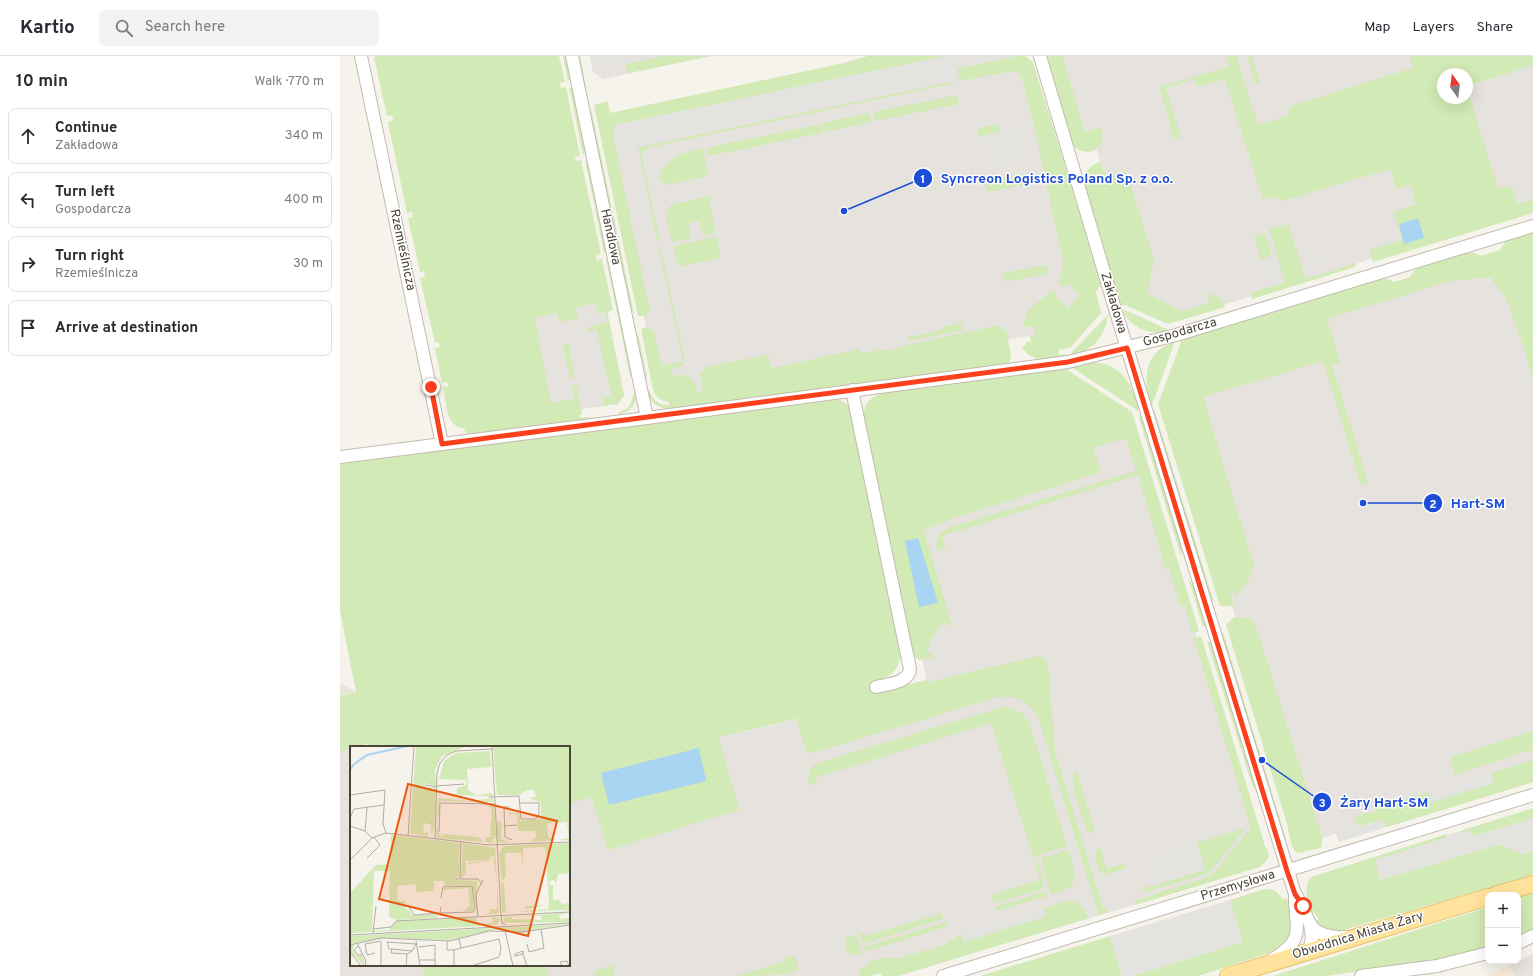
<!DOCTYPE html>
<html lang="en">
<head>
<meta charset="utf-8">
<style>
  :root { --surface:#fff; --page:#f2f2f3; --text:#2b2b33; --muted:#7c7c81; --line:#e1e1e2 }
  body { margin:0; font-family:Overpass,sans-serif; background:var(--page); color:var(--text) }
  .controls { position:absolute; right:12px; bottom:12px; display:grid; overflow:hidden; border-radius:8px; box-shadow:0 4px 16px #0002 }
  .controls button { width:36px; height:36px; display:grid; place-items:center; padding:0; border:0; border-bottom:1px solid var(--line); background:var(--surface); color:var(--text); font:20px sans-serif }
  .compass { position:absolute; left:1097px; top:12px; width:36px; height:36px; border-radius:50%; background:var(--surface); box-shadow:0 4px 16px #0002; rotate:346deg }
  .stop { position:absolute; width:12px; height:12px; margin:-9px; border:3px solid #fc3f1d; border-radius:50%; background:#fff }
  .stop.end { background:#fc3f1d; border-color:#fff; box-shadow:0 1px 4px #0008 }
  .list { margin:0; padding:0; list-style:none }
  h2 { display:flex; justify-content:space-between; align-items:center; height:52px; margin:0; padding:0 16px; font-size:17px }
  h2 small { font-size:13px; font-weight:400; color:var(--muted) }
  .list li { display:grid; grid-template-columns:26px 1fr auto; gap:12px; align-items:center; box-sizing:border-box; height:56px; margin:0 8px 8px; padding:0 8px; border:1px solid var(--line); border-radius:8px }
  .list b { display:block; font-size:15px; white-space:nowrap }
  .list p { margin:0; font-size:13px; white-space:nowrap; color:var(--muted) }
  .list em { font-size:13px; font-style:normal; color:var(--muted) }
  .icon { flex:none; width:22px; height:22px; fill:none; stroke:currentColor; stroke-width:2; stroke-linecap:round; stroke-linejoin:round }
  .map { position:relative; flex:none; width:1193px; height:920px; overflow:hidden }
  header { display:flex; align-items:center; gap:24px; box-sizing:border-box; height:56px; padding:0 20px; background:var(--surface); border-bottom:1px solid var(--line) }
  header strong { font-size:19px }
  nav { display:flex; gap:22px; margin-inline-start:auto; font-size:14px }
  .search { width:280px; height:36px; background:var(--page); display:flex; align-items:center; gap:10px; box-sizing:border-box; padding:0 14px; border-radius:8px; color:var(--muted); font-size:15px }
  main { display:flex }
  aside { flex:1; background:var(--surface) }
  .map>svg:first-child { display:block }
</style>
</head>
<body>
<header>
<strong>Kartio</strong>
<div class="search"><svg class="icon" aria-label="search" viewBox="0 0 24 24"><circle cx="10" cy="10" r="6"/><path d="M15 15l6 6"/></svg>Search here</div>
<nav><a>Map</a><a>Layers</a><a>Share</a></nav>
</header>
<main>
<aside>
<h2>10 min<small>Walk · 770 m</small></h2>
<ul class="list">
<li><svg class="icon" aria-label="ahead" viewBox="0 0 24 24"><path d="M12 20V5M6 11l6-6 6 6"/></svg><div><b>Continue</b><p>Zakładowa</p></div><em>340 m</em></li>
<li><svg class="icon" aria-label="left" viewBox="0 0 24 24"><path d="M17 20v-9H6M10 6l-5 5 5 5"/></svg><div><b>Turn left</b><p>Gospodarcza</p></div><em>400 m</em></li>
<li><svg class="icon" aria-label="right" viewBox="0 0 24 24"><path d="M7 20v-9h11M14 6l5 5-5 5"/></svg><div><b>Turn right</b><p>Rzemieślnicza</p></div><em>30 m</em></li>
<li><svg class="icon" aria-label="arrive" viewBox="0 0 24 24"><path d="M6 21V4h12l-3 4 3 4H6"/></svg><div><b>Arrive at destination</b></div></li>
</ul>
</aside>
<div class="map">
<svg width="1193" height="920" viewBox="0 0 1193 920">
  <rect width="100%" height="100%" fill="#f6f3ec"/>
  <path fill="#eae5da" d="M0,626l16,10 -16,4z"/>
  <path fill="#f7ead8" d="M1169,909l6,11h-27z"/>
  <g fill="#e6e2dd">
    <path d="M250,0h121l-108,23 -10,-7z"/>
    <path d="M528,0h152l74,243 -67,51 -1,-8h5l-1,-6 -360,61 -24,-70 -43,-204 241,-60z"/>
    <path d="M716,0h357l45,176 -277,86 -54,-29 -36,-117 9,-10 -3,-13 -14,-3z"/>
    <path d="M1193,0v154l-26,8 -40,-120v-24z"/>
    <path d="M1169,197l24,79v450l-146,45 -5,-7 -76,23 -75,-240 -40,-252z"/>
    <path d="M264,239l20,100 -6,9 -79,11 -15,-102z"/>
    <path d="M789,358l135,441 -81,35 -285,86h-16l-2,-3 -9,3h-402l-3,-11h103v-193l359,-83 -30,-150z"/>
    <path d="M11,692v217h70l3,11h-84v-225z"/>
    <path d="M1193,898v22h-18l-6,-11z"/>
  </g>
  <g fill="#d2eab5">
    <path d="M36,0h183l6,26 -5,1 1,5 5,-1 14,69 -5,1 1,4 5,-1 20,94 -5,2 1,4 5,-1 11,51 -6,2 17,83 -6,9 -14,2 -16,-77 2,-3 17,-4 -2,-10 -7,2 -3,-11 -19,5 2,10 -19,4 -3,-9 -22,5 6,26v4l11,55 23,-4 -2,-14 4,-1 6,29 -2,2v3l11,-1 -1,1 -121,17 -4,-3 -1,-4c-18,0 -18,-27 -21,-41l6,-1 -2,-4 -5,1 -7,-35 5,-1 -1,-5 -4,1 -15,-65 5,-2 -1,-5 -4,1 -12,-54 5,-1 -1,-5 -5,1 -19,-91 5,-2 -1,-5 -5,1 -13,-59z"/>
    <path d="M223,0h3l5,21 -3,4z"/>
    <path d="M237,0h3l7,35 -3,-5z"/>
    <path d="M324,0h47l-83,17 -3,-9z"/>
    <path d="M528,0h78l-331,69 1,4 -3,6 36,172v4l-4,5h-7l-44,-211 14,-4 2,12 234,-50z"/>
    <path d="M678,0h7l8,6 68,222 -5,8 5,21 -31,35 -12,2 1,5 5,-1 1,2c-16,3 -35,8 -43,-10l4,-1v-3h5l-1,-6 5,-1 -1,-9 -10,1c-2,-17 18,-27 29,-37l4,5 -2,2 13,11 12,-13 -12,-11 -5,4 -5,-5 4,-11 1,-11 -29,-135 -12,-47 -4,-7 -6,-1 -50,10v-4h-3l-2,-8z"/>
    <path d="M704,0h18l23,76 15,-5c9,22 -11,32 -27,19z"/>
    <path d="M887,0h9l22,69 31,-10 -1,-4 2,-5 123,-38 -3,-12h123v9l-66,21v-12h-24v24h24v-10l31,101 11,-3 1,3h3l5,15 15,-5v14l-160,49 -4,-12 33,-11 -9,-27 23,-7 -6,-20 -14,4 -6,-20 -111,33 -2,-6 -14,4 -38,-121 -28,8 -2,-8 -29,9 15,49 -7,2 -15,-52 71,-21z"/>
    <path d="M907,0h5l8,27 -5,1z"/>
    <path d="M614,25v2l-307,65 -5,5v4l18,84 -3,1 -19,-95z"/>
    <path d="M229,31l4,2 13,62 -3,4z"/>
    <path d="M617,39l2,9 -84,17 -2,-9z"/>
    <path d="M251,52l43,206 -3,-4 -41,-196z"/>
    <path d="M529,57l2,9 -47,10 -2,-9z"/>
    <path d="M480,68l2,9 -114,23 -2,-8z"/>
    <path d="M656,68l3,2 1,6 -22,5 -1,-6 1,-2z"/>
    <path d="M363,92l5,28 -41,9 -7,-4c-1,-5 1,-8 3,-12 9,-15 25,-17 40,-21z"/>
    <path d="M245,104l3,3 19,87 -3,3z"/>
    <path d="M760,106l6,15 20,-6 2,5 26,84 -7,33 35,18 27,-9 -2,-8c9,1 16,3 18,13l-57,17 -43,-19h-5l-37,-122c1,-11 7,-18 17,-21z"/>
    <path d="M685,118l4,4 1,3 -3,3 -40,8 -2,-10z"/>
    <path d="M371,140v4h-2l6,31 -1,2 -11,2 -4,-14 -11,3 3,14 -19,4c-2,-10 -10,-29 -1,-37z"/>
    <path d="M948,168l18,55 51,-16 -2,4 -103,32 -2,-6 35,-11 -16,-53z"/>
    <path d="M1193,176v149l-9,-33 -11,-30 -3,-11 -6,-11 -14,-19 -40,4 -123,38 13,43 -8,3 36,118 -7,2 -38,-124 -120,36 51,169 -6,15 -12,16 -2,-6 -4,2 4,13h-14l-62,-202 23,-62 -1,-2 201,-62 7,1 6,3 16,-5 3,-5 5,-5 49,-15 7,1 7,3 19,-6 5,-8 4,-3z"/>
    <path d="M925,177l7,23 -11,3 -7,-22z"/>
    <path d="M375,181l2,2 4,19 -39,8 -5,-3 -4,-17z"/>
    <path d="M321,192l24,113 -2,4 -12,4 1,7c16,-3 21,0 25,16l6,-2 -3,-16 6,-7 62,-12 4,13 87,-19 2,5 23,-5 2,2 20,-5 1,-1 87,-19 8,1 5,5 4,26 -2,4 -6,3 -333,44c-14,-1 -20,-7 -24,-20l3,1c4,9 9,16 20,15v-3c-9,-1 -13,-5 -16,-12l-12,-61 7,-2 6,4 8,35 21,-5 -24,-112z"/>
    <path d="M266,203l3,2 25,118 -4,-3z"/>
    <path d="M704,209l4,3v3l-2,3 -41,8 -2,-9z"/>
    <path d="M785,254l44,20 1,2c-19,3 -39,-3 -47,-21z"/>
    <path d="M768,259c-3,21 -15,37 -37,40l1,-3z"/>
    <path d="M621,267l2,7 -54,11 -1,-4 34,-7v-3z"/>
    <path d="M298,277l9,44 -2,3 -9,-40z"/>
    <path d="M833,286l1,2 -22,61 -1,1c-8,-27 -8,-52 22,-64z"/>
    <path d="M228,287l7,34 -5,1 -7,-33z"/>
    <path d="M753,307c29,-1 39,23 46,46l-2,1 -63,-41 -1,-2z"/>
    <path d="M727,312l2,3 63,41 67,219 -7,2 -7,-28 -5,1 -11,-36h-3l-28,-95 -196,61 4,12 -9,3c-2,-12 1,-17 11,-23l188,-57 -10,-33 -33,10 8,24 -147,46 -28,11 -2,3 29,95 -10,-5 -11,15 -5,14 8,6 -16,3 -4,-3 -3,-8 -47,-226c-3,-16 1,-24 17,-30z"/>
    <path d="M296,335c2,13 -5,20 -17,24v-3c18,-5 9,-14 17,-21z"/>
    <path d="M497,343c8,3 12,6 16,14l49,239c-5,21 -12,26 -32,31l2,10 54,-13 2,2 110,-26c6,1 8,3 10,8l7,88 47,153 6,7 -9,3 -61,-198c-9,-17 -25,-23 -44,-19l-181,55h-3l-4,-3 -10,-31 -77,18 20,73 -131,40 -17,-53 -22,7v-57h-200l-1,-3 -17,3v1l-11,3v-55l16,-4 -16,-81v-147z"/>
    <path d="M815,356l59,190 -5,-5 -56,-184z"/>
    <path d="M800,360h1l41,133 -1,7 -42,-138z"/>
    <path d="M848,522l5,7 12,40 -1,2h-1z"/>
    <path d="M897,561l12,1 7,8 66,211v6l-1,5 -23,5c-9,-5 -8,-20 -11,-29l-61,-199 7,-7z"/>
    <path d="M883,576l38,125 -3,1 -36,-120z"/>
    <path d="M861,580l64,210 4,7 -1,6 -8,8 -125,38 -1,-4 2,-1 75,-24 40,-48 -57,-190z"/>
    <path d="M867,585l4,2 44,144 -2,1z"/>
    <path d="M668,651l15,7 7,11 37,121 -34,11 -42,-134 -176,55 2,5 -8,3c-2,-10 0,-18 9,-23l181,-55z"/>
    <path d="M1193,675v20l-3,1v-2l-75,25 -5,-18z"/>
    <path d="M1193,704v22l-146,45 -5,-7 -24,7 -3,-10 1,-2 20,-3 -1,-4 53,-16 4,10 61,-19 -2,-10z"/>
    <path d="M923,707l23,76v5l-26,-80z"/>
    <path d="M737,715l18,62h-1l-6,-1 -2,-3 -12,-39 -2,-14z"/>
    <path d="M1193,752v10l-58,18 -13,-3 -2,-2z"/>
    <path d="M906,772l-37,45 -63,19 -4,-1 -1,-2 64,-19 -8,-27z"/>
    <path d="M1107,778v3l-67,43 120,-36 22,10 11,-3v24l-193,56c-11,1 -16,-2 -24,-9l3,-3c-10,-11 -18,-29 -8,-42z"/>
    <path d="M760,791l7,22 17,-5 2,4 -20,6 -6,-2c-3,-9 -9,-19 0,-25z"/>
    <path d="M728,794c8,25 15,37 -17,45l-10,-34 1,-3z"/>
    <path d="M694,805l4,1 6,23 -2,4 -48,15 -3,-9 49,-15z"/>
    <path d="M925,833c8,0 13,2 17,10l5,-1 3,13 1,18 -4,11 -9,10 -80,26h-66l110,-34 -12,-42z"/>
    <path d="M706,835l1,5 -50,15 -2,-4z"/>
    <path d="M1193,836v38l-15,6v-39z"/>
    <path d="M727,845c13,-1 16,7 22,17l-191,58h-16l-2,-3 -9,3h-10l-2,-8 10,-2 -1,-4 14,-4 15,1 50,-15 14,-11 3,8 82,-25 -2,-8z"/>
    <path d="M1148,851v40l-13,4 -44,10 -105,15h-53z"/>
    <path d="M602,857l1,6 -80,25 -3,-10 3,-1 2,3z"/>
    <path d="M606,866l3,4 -84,26 -1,-5z"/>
    <path d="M516,879l6,18 -9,2 -6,-3 -2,-8 1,-6z"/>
    <path d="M770,880l12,40h-142z"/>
    <path d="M449,900l5,1 4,6v7c-10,6 -48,6 -63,6l50,-15 -1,-3z"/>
    <path d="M81,909h125l3,11h-125z"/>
    <path d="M272,909l3,11h-20l-1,-5z"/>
  </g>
  <g fill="#e5e3e0">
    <path d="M250,0h29l2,10 -28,5z"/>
    <path d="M606,0h8l3,13 -5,1 2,11 -319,67 45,214 -8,2 -46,-217 -10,2 -3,-16 3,-4 -1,-4z"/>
    <path d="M678,64l9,43 -42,9 -7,-35 22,-5 -1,-8z"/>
    <path d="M1193,134v9l-15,5 -3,-8z"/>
    <path d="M1025,151l5,15 -8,2 -5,-15z"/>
    <path d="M1059,176l3,8 -21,6 -2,-8z"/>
    <path d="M1004,193l3,8 -43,13 -3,-9z"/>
    <path d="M934,201l8,26 -29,9 1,-29z"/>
    <path d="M818,234l23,12 26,-8 3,8 -28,9 -27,-14z"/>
    <path d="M257,274l14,66 -9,2 -14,-66z"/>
    <path d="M240,288l6,28 -8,2 -6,-28z"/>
    <path d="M248,328l4,16 -8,2 -4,-16z"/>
    <path d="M1151,718l2,9 -61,19 -3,-9z"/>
    <path d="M1193,762v33l-11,3 -22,-10 -120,36 -5,-20 70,-22 3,-3 12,-4 2,2 9,-3 1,5 3,1z"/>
    <path d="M1043,764l4,7 -48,15 -3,-8z"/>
    <path d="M857,787l8,27 -52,16 -6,-24 11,-3v-5z"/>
    <path d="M890,844l13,42 -111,34h-10l-12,-40z"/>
    <path d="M704,852l3,8 -83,26 -3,-9z"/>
  </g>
  <g fill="#a9d4f2">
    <path d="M1078,162l6,20 -20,6 -5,-20z"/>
    <path d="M578,482l20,65 -19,4 -14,-66z"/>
    <path d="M359,692l7,33 -97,24 -8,-32z"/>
  </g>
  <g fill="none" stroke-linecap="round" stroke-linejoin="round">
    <defs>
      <g id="minor">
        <path d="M21,0l81,388"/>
        <path d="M232,0l75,362"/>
        <path d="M700,0l75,253 180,585c-1,33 13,44 -22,65"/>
        <path d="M512,334l58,279c-1,14 -23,15 -34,18"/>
        <path d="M0,401l307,-39 421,-56 108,-27 357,-109"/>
        <path d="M955,838c7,8 9,18 14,28 6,13 23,16 36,15"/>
        <path d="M1178,887l15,-7"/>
        <path d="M969,896l3,-15 -2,-13"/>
        <path d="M603,920l590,-181"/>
        <path d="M1021,920l76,-10 51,-13"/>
      </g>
      <g id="major">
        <path d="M1155,839l38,-11"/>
        <path d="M888,920l260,-79"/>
      </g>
    </defs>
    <use href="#minor" stroke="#c2bbae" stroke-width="14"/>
    <use href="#major" stroke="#e6c16a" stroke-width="18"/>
    <use href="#minor" stroke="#fff" stroke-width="12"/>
    <use href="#major" stroke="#ffe39c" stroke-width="16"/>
  </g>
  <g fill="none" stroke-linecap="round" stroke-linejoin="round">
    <path stroke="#fc3f1d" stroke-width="5" d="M91,331l11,57 626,-82 59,-14 160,523 8,23 8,12"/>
  </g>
  <g text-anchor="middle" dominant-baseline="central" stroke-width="3" stroke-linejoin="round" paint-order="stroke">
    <g font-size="13" fill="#4b4439" stroke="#fff">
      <text transform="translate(270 181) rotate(78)">Handlowa</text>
      <text transform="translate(62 194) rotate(78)">Rzemieślnicza</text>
      <text transform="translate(773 247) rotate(73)">Zakładowa</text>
      <text transform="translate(840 277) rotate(-16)">Gospodarcza</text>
      <text transform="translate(898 830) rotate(-17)">Przemysłowa</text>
      <text transform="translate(1018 880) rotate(-17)">Obwodnica Miasta Żary</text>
    </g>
  </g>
  <g transform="translate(10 690)">
    <rect width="220" height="220" fill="#f6f3ec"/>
    <path d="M66,0h51l-25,10 -7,14 1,16 -12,-3 1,4 11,1 -2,46v-10l-2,12 -2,-10 3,-1 -9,-2 -1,11 4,-2 1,5 -18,-4zM143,0h77v94h-12l11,-2 -2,-16 -20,1 1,14 8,3 -26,2 7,-6 -2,-5h-17l-1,-17h-7l-1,6v-7h10l-1,-5h-3h4l1,13 21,-2v-16l-11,-5 -9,1 15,-2 -2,-7h-7l-8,5h-22zM140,5l1,16 -24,2 1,21 8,5 16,-2 1,3 -50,-1 14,-1v-6l9,-3v-5l-27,-1 5,-18 12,-8zM88,52l32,3 23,-3 1,4 -54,-1 -3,25zM134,59l10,1 2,30 -6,7 6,-3 -5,4 -7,-3 3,-4h6l-3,-2 2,-27zM92,72l-1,15 -2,1 3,3 2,-3 33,3 5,2v3l-45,-4 -1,-9 2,-2v6h3zM149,75l3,2 -1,16 9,4 -12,-1 -2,-19zM41,89l69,8 -1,33 -5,4 23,1v34l-5,-30 -27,1 -1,-5h-10v10l-18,1v-8l-19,2 1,15h7v8l4,1 3,5 25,-1 1,4 -42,2 -7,-3 1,-46h-16l-2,61 -22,1v-40l26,-28 14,-1zM113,97l32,5 2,35 -3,-22 -27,3 2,-2 25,-1v-5l-4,1v3l-24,1v13l-5,4zM219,97l1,30 -12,1 -2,10 -2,-4 -5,1 1,4 8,1h-5v14h6l3,4 8,-1v7l-59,2 38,-3 -1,-4 -23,4v-3l24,-1 -3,-53 -2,-5 -21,1v21l-2,-16h-16l1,23 -4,5 -3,-28 5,-7zM153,136l1,2 2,29 -4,-1 -1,-29zM147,137l2,30 -18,2 9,-2v-4h7zM121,140l3,23 -2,2h-9l7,-5 -2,-18 -25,2 1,-2zM220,167l-11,2 1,4 10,-1v4l-67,1 1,-6 18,-1 -10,1v2l29,1v-4h-18zM142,171l8,2 -3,6 -123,7 -1,-1 16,-1 7,-9 80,-3 1,6 16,-1zM220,178l-48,7 -28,-1 -43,10 -69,-2 -32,6v-8zM4,198l-1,6 4,6 4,-1 3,4v7l-14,-15v-5z" fill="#d2eab5"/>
    <path fill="none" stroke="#a9d4f2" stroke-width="2" d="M0,24l3,-5 14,-10 41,-9"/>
    <path fill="none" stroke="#b2ada4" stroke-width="1" d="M142,0l9,169 1,8 4,2M75,39l12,2M87,40l27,-2M0,49l35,-5 -2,34 3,9M139,51l30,-1 2,23h14l4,-3v-13h-19M160,61h-6l1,30 7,3M0,72l4,-9 30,-4M0,80l15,5 7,7M155,80l12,-1M15,85l2,-24M89,86l1,-29 55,1M58,90l6,-90M85,93l2,-66 3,-10 7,-8 9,-4 36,-2M17,112l13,-13 -6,-8M0,114l22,-22 14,-5 103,12 81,-3M110,133h18l4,5M105,134l5,-2 1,-36M58,159l6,10 26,-2 1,-6M90,170v-3l33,-1 2,-3 -3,-23 -29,1 -2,11M128,171l-2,-23 7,-14M23,183l18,-2 5,-6 174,-9M155,185l8,35M23,187l3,-27M0,189l220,-12M66,195l4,25M97,195v9h7v16M31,196v24M7,197l9,18 -1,5M177,198l2,8 15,-4 -3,-19M0,199l31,-7 69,3 39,-10 33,1 48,-7M8,200l-4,4 4,5h4M69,201l16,-2v21M111,202l38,-9 2,10 -2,8 -27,9M42,203h-3l-2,-7 29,2 -4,7 -1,1 -4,2 -16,-1 1,-4 20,2M104,204l7,-2 -2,-9M0,206l11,14M25,207l-8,2 -2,-11 16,-3M173,208l-8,2v-2l8,-3v3l4,12M69,214h16M56,220l1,-12M212,220l-2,-4 7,-1 2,5"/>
    <path fill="#e8590c" fill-opacity="0.15" stroke="#e8590c" stroke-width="2" d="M58,38l149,37 -29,115 -149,-37z"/>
    <rect width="220" height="220" fill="none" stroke="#4b4439" stroke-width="2"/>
  </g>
  <path fill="none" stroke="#1d4ed8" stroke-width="1.5" d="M504 155L583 122M1023 447L1093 447M922 704L982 746"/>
  <g fill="#1d4ed8" stroke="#fff" stroke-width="1.5">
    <circle cx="504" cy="155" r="4"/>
    <circle cx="1023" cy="447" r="4"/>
    <circle cx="922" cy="704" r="4"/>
    <circle cx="583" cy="122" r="10"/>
    <circle cx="1093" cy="447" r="10"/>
    <circle cx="982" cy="746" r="10"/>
  </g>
  <g font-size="12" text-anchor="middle" font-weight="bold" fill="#fff">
    <text x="583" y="127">1</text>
    <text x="1093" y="452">2</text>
    <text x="982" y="751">3</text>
  </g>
  <g font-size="14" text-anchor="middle" font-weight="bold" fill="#1d4ed8" stroke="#fff" stroke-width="3" stroke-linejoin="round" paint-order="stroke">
    <text x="717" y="127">Syncreon Logistics Poland Sp. z o.o.</text>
    <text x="1138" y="452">Hart-SM</text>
    <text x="1044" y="751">Żary Hart-SM</text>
  </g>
</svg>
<div class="controls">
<button>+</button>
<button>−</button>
</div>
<svg class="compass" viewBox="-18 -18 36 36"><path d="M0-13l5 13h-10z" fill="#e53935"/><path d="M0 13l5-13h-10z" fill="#7c7c81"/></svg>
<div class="stop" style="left:963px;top:850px"></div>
<div class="stop end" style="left:91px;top:331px"></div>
</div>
</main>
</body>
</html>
